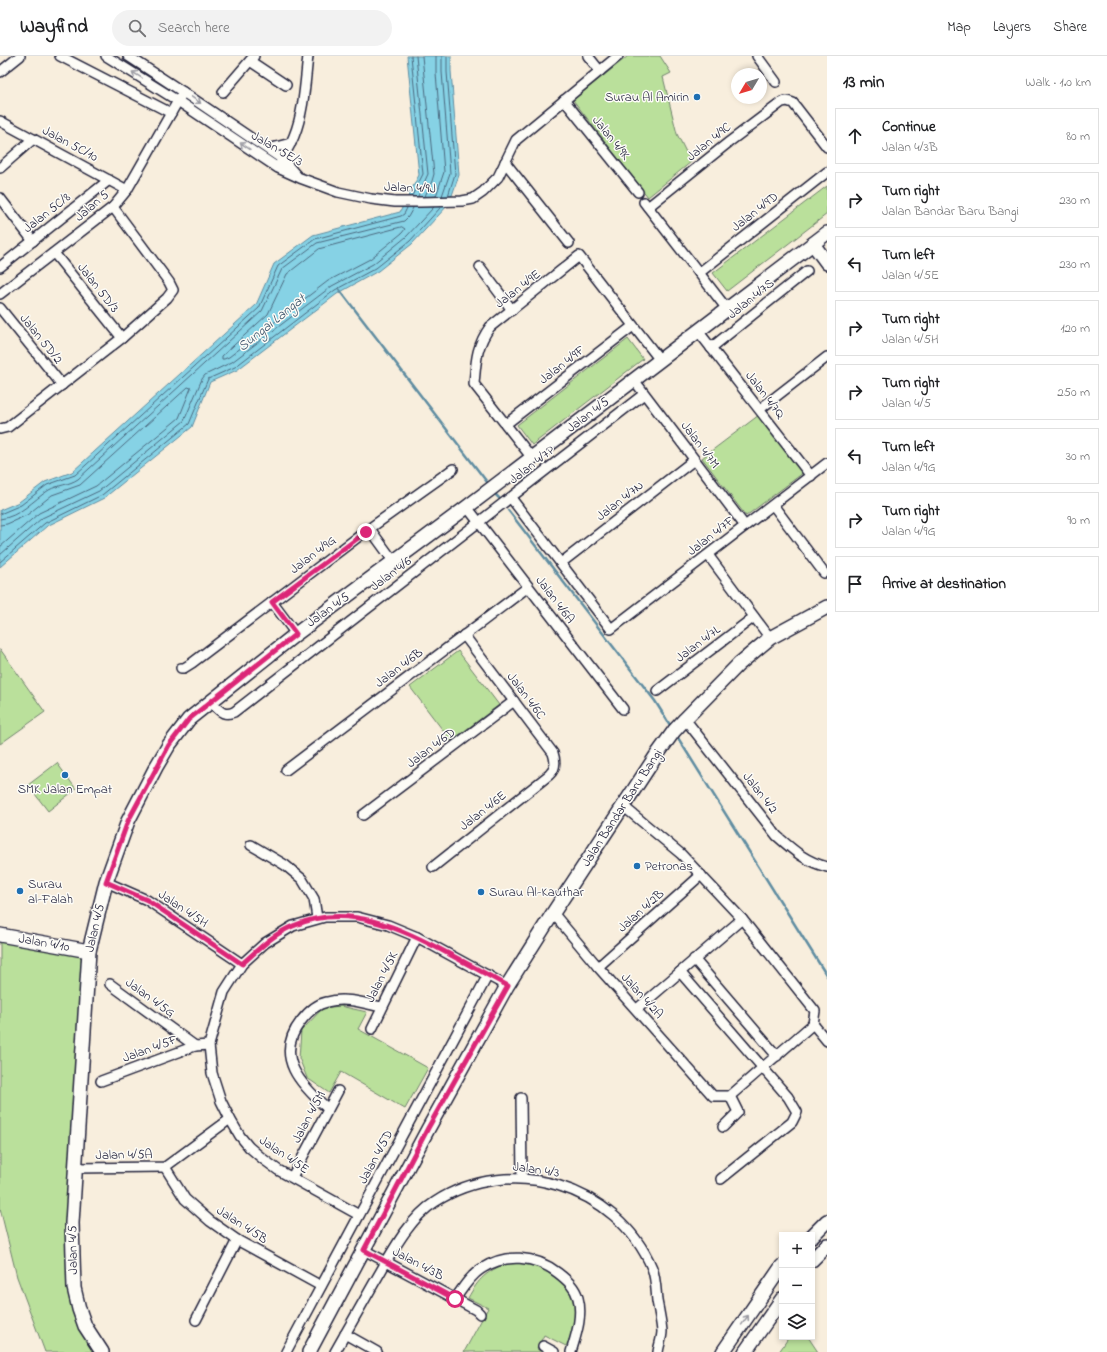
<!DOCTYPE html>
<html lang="en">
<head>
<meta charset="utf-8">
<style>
  :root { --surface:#fff; --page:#f2f2f2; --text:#202124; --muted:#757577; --line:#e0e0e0 }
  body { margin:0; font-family:"Indie Flower",sans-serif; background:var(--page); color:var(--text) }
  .controls { position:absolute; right:12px; bottom:12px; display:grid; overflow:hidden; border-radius:0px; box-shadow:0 2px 6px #0003 }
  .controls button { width:36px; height:36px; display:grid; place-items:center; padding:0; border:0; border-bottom:1px solid var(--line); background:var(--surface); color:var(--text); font:20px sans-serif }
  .compass { position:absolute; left:731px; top:12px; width:36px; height:36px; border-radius:50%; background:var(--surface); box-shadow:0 2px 6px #0003; rotate:232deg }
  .stop { position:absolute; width:12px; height:12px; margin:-9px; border:3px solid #db2777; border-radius:50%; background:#fff }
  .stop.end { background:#db2777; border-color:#fff; box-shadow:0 1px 4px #0008 }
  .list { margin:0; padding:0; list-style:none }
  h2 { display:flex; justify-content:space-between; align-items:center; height:52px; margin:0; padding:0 16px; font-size:17px }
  h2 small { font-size:13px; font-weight:400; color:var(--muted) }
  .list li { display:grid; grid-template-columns:26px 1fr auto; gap:12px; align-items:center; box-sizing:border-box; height:56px; margin:0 8px 8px; padding:0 8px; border:1px solid var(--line); border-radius:0px }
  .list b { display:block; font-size:15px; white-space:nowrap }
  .list p { margin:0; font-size:13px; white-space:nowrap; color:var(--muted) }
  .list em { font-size:13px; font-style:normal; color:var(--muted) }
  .icon { flex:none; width:22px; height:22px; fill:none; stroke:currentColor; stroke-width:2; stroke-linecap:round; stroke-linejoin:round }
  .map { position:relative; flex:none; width:827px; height:1296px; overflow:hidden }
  header { display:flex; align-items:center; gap:24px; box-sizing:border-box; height:56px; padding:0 20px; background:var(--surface); border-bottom:1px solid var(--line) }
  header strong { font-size:19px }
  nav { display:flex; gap:22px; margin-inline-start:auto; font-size:14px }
  .search { width:280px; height:36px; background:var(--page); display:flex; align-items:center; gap:10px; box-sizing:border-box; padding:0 14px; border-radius:22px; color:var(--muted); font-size:15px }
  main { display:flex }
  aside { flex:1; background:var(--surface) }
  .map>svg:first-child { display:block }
</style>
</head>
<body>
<header>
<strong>Wayfind</strong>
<div class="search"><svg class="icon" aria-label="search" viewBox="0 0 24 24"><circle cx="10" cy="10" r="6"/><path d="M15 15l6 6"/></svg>Search here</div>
<nav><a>Map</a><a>Layers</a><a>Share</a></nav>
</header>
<main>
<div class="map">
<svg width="827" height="1296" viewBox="0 0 827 1296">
  <rect width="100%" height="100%" fill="#f8eedd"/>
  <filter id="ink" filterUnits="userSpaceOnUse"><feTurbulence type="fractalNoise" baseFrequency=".025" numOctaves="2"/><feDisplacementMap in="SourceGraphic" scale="8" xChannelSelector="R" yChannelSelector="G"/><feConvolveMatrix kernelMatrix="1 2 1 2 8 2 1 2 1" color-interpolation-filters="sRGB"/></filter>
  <g filter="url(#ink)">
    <g fill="#bae09b" stroke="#6e816b">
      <path d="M628,0h32l11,17 -8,4 14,57 14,28 -43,35 -75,-97z"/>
      <path d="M827,130v28l-100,77 -14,-18z"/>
      <path d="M628,283l15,20 -111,86 -15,-20z"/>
      <path d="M759,359l44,58 -57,43 -44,-58z"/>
      <path d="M0,593l45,63 -45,32z"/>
      <path d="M458,595l41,54 -48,36 -41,-54z"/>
      <path d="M57,707l19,26 -28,22 -20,-26z"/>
      <path d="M0,884l82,17 -9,345 25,50h-53l-28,-75 -17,-69z"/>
      <path d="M340,950l27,6 -9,17 70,39 -23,41 -64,-37 -12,21 -22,-15 -8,-20 2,-27 22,-23z"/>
      <path d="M507,1207h22l21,9 18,15 7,20 -1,22 -8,17 -22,-11 -7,14 5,3h-78l24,-44 -20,-10c11,-20 18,-26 39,-35z"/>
      <path d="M789,1281h19l10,15h-39z"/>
    </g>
    <path fill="#86d2e5" stroke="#5e8ca1" d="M407,0h44v15l8,104 -10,29 -37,40 -34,27 -41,23 -100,76 -27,12 -18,45 -88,71 -57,28 -47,41v-57l19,-8 26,-20 27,-10 184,-167 18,-41 39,-29 87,-23 19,-37z"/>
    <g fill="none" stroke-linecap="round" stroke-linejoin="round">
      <g stroke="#4a687f" stroke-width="1">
        <path d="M411,0l12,118 -11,22"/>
        <path d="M416,0l12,118 -10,22"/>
        <path d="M422,0l12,118 -2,7 -7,15"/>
        <path d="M447,0v16l8,102 -7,22"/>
        <path d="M436,140l8,-24 -8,-99v-17"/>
        <path d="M442,140l8,-23 -8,-101v-16"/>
        <path d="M402,171l3,2 -3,4 -32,26 -42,22 -99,76 -5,2h-2v-3l46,-42 19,-40 32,-25z"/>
        <path d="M0,458l21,-9 26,-20 28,-10 184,-167 19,-42 37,-27 86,-23 3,-2 3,-6"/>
        <path d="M0,463c20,-2 33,-19 49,-29 9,-5 20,-5 29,-11l184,-168 20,-42 35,-26 87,-22 4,-4 5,-9"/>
        <path d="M0,469l7,-1 20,-9 25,-20 28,-10 108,-98 3,1 -12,30 -83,68 -57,27 -39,34"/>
        <path d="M0,499l42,-37 57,-27 85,-70 18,-42 3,-4 27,-13 100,-76 41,-22 33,-27 28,-30"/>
        <path d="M0,506l45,-39 57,-28 87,-71 19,-45 27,-12 100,-77 41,-22 34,-27 31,-34"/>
      </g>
      <g stroke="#5e8ca1" stroke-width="2.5">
        <path d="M339,233l148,193"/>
        <path d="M496,439l3,3"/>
        <path d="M508,454l147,191 15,24"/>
        <path d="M678,682l149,238"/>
      </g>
      <defs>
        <g id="street">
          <path d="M60,0l111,57"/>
          <path d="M106,0l72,45 100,67 22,10 38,14 33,7 24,3h25l42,-1 11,-2 10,-7 15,-15 18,-37 102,-84"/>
          <path d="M128,0l55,36 99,67 14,16"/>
          <path d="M588,0l12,15"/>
          <path d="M757,0l19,26"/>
          <path d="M250,5l36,24"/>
          <path d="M0,16l20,-16"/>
          <path d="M223,36l31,-36"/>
          <path d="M564,44l74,92"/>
          <path d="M0,65l127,69"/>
          <path d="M268,93l23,-6"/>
          <path d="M505,106l64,81"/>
          <path d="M280,108c4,-10 10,-18 14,-28 10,-25 11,-53 14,-80"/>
          <path d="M0,112l33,-29"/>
          <path d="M0,142l33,43"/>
          <path d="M644,146l83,107"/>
          <path d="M648,151l81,-65 53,-40 5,-1 6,2 34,44"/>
          <path d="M54,197l68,85"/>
          <path d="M0,211l109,-87"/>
          <path d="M480,211l32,43"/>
          <path d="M699,217l128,-101"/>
          <path d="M0,238l113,-87 14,-17 56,-98"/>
          <path d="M0,252l62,77"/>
          <path d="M698,275l113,145"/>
          <path d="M711,292l96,-77"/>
          <path d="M634,324l111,146"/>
          <path d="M760,353l67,-52"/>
          <path d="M506,368l127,-98"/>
          <path d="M0,373l8,-2 114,-89 45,-40 6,-8 -4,-8 -56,-75"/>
          <path d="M532,402l-58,-74c2,-22 2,-38 16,-57l89,-71 81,104"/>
          <path d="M511,442l100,131 216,-166"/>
          <path d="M773,449l51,68"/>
          <path d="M467,451l156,202"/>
          <path d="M370,473l24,33"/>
          <path d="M708,499l62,83"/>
          <path d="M561,507l133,-103"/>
          <path d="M272,546l24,32"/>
          <path d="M181,612h3l8,-5 174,-132 87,-62"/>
          <path d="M657,635l97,-74"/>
          <path d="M210,646c9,7 12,15 24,10l410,-318"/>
          <path d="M685,663l92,117c17,15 28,25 50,31"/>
          <path d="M286,714l242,-183"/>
          <path d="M623,750l58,48 61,65"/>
          <path d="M363,759l151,-114"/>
          <path d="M251,789l34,20 17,14 12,20 3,19"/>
          <path d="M433,811l116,-92c7,-6 7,-13 4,-22l-89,-118"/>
          <path d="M106,826l41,18 95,64"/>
          <path d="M553,857l45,54 115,129h17l83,-72 2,-13 -73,-92 -105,90"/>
          <path d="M694,903l83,97"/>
          <path d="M598,911l103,-92"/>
          <path d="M680,916l108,125 9,15 -5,10 -71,57"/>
          <path d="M110,928l85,62"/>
          <path d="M813,968l14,17"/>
          <path d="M372,973l45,-92"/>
          <path d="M101,1025l94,-35 14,-1"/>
          <path d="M521,1042l1,80"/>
          <path d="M328,1053c-27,-24 -55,-52 -27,-88 7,-9 15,-17 26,-19 19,-5 36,1 54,5"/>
          <path d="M723,1071l15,-15 -8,-16"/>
          <path d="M165,1111l20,32 25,22 27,19 84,46"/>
          <path d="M75,1112l90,-1 65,-48"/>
          <path d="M292,1121l46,-86"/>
          <path d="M359,1159l-81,-45 -15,-11 -14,-12 -9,-11 -10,-17 -9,-18 -9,-28 -3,-28 15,-53 18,-28 23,-21 28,-17 32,-9h32l31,8 29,12 90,49"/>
          <path d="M364,1194l112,60 4,4"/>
          <path d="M455,1243c7,-10 15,-23 26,-30 24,-16 54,-14 77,4 9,7 17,14 20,25 5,18 -2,37 -7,54"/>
          <path d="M196,1264l41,-80"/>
          <path d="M345,1278l32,18"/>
          <path d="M543,1290l11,6"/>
          <path d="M286,1296l202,-377"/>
          <path d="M335,1296c13,-23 26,-46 39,-69 16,-27 34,-64 61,-81 75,-49 182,-17 217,66 4,10 4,23 5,33 2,10 4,20 5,30 0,7 -3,14 -4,21"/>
        </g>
        <g id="secondary">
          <path d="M813,188l14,19"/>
          <path d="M0,879l89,16"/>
          <path d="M812,1180l15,-15"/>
          <path d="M812,1204l15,-15"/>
          <path d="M102,1296l-17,-26 -6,-17 -5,-21 -2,-65 17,-272 17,-69 22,-61 28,-54 13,-22 20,-26 107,-85 171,-127 360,-274"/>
          <path d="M309,1296l119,-223 79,-143 46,-73 103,-157 18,-25 11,-12 54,-55 31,-26 57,-31"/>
          <path d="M723,1296l59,-86"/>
          <path d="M745,1296l37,-53"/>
        </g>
      </defs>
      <use href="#street" stroke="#22223b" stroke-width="12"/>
      <use href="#secondary" stroke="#22223b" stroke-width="16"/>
      <use href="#street" stroke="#fdfcf7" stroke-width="9"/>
      <use href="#secondary" stroke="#fdfcf7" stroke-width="13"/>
    </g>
    <defs><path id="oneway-shaft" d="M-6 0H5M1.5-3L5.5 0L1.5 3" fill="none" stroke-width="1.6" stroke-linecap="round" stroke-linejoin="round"/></defs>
    <g stroke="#9a9aa2">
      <use href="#oneway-shaft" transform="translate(137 19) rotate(-148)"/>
      <use href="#oneway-shaft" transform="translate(196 44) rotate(35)"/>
      <use href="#oneway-shaft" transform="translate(245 90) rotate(-146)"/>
      <use href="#oneway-shaft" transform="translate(745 1264) rotate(-55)"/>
    </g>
  </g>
  <g fill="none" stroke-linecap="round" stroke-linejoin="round" filter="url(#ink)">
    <path stroke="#db2777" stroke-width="5" d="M366,476l-94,70 24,32 -107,85 -20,26 -41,76 -22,61 41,18 95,64c16,-14 31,-30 51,-38 55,-24 107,2 156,28 19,10 39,21 59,32l-80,142 -64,122 91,49"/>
  </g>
  <g fill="#1f6fb2" stroke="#fdfcf7" stroke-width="1.5">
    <circle cx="697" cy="41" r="4"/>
    <circle cx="65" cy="719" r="4"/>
    <circle cx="637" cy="810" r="4"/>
    <circle cx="20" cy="835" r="4"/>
    <circle cx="481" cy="836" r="4"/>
  </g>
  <g text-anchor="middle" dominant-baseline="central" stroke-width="3" stroke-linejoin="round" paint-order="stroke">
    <g font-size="13" fill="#22223b" stroke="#fdfcf7" text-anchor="start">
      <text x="689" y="41" text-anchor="end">Surau Al Amirin</text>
      <text x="65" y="733" text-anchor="middle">SMK Jalan Empat</text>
      <text x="645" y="810">Petronas</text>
      <text x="28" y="828">Surau<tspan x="28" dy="15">al-Falah</tspan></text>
      <text x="489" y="836">Surau Al-Kauthar</text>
    </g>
    <g font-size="13" fill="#22223b" stroke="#fdfcf7">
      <text transform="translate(611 82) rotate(51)">Jalan 4/9K</text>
      <text transform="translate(709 86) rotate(-39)">Jalan 4/9C</text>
      <text transform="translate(70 88) rotate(28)">Jalan 5C/10</text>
      <text transform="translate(277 93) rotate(30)">Jalan 5E/3</text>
      <text transform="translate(410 132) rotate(2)">Jalan 4/9J</text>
      <text transform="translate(92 150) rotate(-41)">Jalan 5</text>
      <text transform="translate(755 156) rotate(-38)">Jalan 4/9D</text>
      <text transform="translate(47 157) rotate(-38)">Jalan 5C/8</text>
      <text transform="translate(98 232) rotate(52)">Jalan 5D/3</text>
      <text transform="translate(518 233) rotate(-38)">Jalan 4/9E</text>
      <text transform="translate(751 243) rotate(-39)">Jalan 4/7S</text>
      <text transform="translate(41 283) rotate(51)">Jalan 5D/2</text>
      <text transform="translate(562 309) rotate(-38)">Jalan 4/9F</text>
      <text transform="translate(765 339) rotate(52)">Jalan 4/7Q</text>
      <text transform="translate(588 359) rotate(-37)">Jalan 4/5</text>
      <text transform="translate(700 389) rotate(53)">Jalan 4/7M</text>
      <text transform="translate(532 409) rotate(-38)">Jalan 4/7P</text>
      <text transform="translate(620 445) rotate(-38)">Jalan 4/7N</text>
      <text transform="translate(711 480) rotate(-38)">Jalan 4/7F</text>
      <text transform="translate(313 499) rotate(-37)">Jalan 4/9G</text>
      <text transform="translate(391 518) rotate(-37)">Jalan 4/6</text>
      <text transform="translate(555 544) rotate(53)">Jalan 4/6A</text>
      <text transform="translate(328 554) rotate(-36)">Jalan 4/5</text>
      <text transform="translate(698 588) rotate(-37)">Jalan 4/7L</text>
      <text transform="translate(399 612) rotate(-37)">Jalan 4/6B</text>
      <text transform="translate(526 640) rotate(53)">Jalan 4/6C</text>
      <text transform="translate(431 692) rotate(-37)">Jalan 4/6D</text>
      <text transform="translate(760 737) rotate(52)">Jalan 4/2</text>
      <text transform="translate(622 752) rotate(-57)">Jalan Bandar Baru Bangi</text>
      <text transform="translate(483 755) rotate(-38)">Jalan 4/6E</text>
      <text transform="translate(183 853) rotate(34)">Jalan 4/5H</text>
      <text transform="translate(641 855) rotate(-42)">Jalan 4/2B</text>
      <text transform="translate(95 872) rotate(-77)">Jalan 4/5</text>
      <text transform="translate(44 887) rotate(10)">Jalan 4/10</text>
      <text transform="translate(382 921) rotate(-63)">Jalan 4/5K</text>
      <text transform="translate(642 940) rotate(48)">Jalan 4/2A</text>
      <text transform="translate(150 942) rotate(36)">Jalan 4/5G</text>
      <text transform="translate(150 993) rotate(-20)">Jalan 4/5F</text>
      <text transform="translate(309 1061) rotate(-62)">Jalan 4/5M</text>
      <text transform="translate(124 1099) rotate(-1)">Jalan 4/5A</text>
      <text transform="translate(284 1099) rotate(34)">Jalan 4/5E</text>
      <text transform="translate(376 1101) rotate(-62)">Jalan 4/5D</text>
      <text transform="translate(536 1114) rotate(8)">Jalan 4/3</text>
      <text transform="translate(242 1169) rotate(33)">Jalan 4/5B</text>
      <text transform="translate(73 1194) rotate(-91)">Jalan 4/5</text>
      <text transform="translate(418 1208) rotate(28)">Jalan 4/3B</text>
    </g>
    <g font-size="14" font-style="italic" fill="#40576e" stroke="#fdfcf7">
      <text transform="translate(272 267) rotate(-39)">Sungai Langat</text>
    </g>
  </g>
</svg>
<div class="controls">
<button>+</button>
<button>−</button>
<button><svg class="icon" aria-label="layers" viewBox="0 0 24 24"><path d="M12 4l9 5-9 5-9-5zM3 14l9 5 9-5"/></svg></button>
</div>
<svg class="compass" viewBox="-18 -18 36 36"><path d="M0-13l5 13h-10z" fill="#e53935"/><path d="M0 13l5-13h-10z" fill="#757577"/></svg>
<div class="stop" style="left:455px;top:1243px"></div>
<div class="stop end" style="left:366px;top:476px"></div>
</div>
<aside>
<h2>13 min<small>Walk · 1.0 km</small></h2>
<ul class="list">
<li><svg class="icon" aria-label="ahead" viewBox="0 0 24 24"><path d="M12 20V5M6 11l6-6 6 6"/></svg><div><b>Continue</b><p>Jalan 4/3B</p></div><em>80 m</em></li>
<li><svg class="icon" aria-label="right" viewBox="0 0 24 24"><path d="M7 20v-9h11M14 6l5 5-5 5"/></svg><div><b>Turn right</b><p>Jalan Bandar Baru Bangi</p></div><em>230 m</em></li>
<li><svg class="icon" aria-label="left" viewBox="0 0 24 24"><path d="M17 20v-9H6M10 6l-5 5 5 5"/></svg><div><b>Turn left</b><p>Jalan 4/5E</p></div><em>230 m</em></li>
<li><svg class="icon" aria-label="right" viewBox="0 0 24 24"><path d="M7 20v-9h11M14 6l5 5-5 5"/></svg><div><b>Turn right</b><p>Jalan 4/5H</p></div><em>120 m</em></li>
<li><svg class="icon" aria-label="right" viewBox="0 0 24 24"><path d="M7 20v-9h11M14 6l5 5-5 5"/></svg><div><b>Turn right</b><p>Jalan 4/5</p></div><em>250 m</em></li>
<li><svg class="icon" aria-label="left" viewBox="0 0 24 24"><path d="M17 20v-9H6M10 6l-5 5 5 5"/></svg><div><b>Turn left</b><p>Jalan 4/9G</p></div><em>30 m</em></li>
<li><svg class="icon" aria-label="right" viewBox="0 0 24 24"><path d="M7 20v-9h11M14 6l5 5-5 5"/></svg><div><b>Turn right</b><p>Jalan 4/9G</p></div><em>90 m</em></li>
<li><svg class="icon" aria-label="arrive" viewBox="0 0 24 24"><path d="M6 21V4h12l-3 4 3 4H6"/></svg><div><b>Arrive at destination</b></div></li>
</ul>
</aside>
</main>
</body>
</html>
